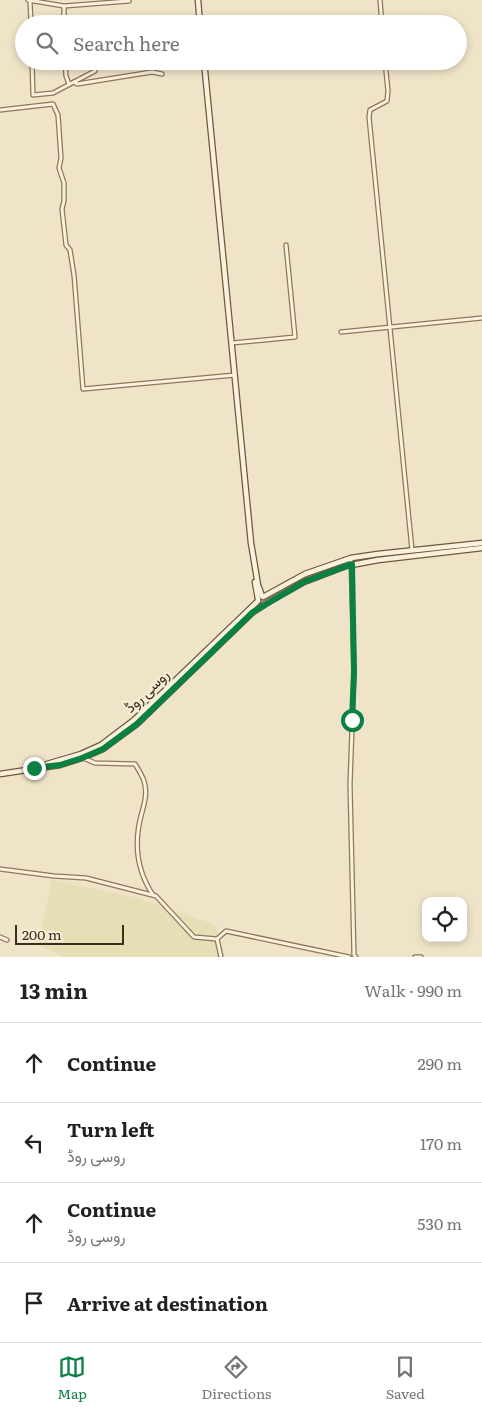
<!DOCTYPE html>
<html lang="en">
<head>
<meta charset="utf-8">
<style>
  :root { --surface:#fff; --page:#f6f6f6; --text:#202124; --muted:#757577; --line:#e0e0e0; --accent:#0b8043 }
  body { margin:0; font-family:Literata,Vazirmatn,serif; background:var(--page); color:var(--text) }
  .controls { position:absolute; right:15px; bottom:15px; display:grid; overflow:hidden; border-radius:10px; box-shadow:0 2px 8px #0003 }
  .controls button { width:45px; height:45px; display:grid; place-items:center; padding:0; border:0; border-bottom:1px solid var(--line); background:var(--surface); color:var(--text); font:25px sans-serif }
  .scale { position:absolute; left:15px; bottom:12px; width:109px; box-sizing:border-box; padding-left:5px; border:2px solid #3d2e20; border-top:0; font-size:14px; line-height:18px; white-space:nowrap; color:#3d2e20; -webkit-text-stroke:4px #f7eed8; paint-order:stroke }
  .stop { position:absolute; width:15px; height:15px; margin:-11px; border:4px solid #0b8043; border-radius:50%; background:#fff }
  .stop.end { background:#0b8043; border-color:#fff; box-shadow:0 1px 5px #0008 }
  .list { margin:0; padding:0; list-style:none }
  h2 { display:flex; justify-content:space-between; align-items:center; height:65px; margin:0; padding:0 20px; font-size:21px }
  h2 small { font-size:16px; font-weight:400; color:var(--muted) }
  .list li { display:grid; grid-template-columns:32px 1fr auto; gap:15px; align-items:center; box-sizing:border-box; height:80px; padding:0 20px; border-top:1px solid var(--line) }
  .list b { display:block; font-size:19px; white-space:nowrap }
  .list p { margin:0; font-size:16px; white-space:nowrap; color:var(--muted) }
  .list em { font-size:16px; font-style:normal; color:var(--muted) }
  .icon { flex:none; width:28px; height:28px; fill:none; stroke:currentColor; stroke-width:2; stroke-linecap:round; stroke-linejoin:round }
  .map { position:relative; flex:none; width:482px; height:957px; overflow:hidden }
  .search { position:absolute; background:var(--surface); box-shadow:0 2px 8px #0003; left:15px; right:15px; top:15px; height:55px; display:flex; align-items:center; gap:12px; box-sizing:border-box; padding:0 18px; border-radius:28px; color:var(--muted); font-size:19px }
  .sheet { height:385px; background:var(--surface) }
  nav { display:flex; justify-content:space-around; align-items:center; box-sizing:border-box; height:70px; border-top:1px solid var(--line); background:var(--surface); font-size:14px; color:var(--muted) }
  nav a { display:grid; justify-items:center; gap:2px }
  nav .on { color:var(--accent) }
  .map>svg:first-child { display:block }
</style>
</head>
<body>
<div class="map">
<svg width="482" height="957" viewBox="0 0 482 957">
  <rect width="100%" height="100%" fill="#f0e4c8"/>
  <path fill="#e6deb5" d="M52,880l82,17 82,28 9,32h-161l-26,-13z"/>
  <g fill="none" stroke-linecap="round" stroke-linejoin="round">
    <defs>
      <g id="minor">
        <path d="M28,0l36,6 65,-5"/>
        <path d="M380,0l2,24"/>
        <path d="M30,1l1,23"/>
        <path d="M64,6v18"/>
        <path d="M32,61l1,34 20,-2 42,-22"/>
        <path d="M65,61l1,15 3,8"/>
        <path d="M385,61l3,30 -1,10 -17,9 -1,7 43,433"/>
        <path d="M74,82l3,2 75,-12 10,2"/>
        <path d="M0,110l53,-6 5,11 3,43 -2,10 5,15v18l-2,8 4,36 4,5 4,25 9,114 152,-14"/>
        <path d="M341,332l141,-14"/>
        <path d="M232,343l63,-6 -9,-92"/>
        <path d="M351,558l3,114 -4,113 4,170 2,2"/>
        <path d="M83,758l12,5 40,1c3,5 7,11 9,17 4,12 0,24 -3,35 -7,27 -4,55 12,79"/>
        <path d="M0,869l54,7 32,2 70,18 38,41 23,2"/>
        <path d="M0,937l7,3"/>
        <path d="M221,957l-4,-18 9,-8 123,26"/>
        <path d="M415,957h6"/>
      </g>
      <g id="secondary">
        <path d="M198,0l2,24"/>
        <path d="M204,61l47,482 7,42 4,11"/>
        <path d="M255,582l3,17"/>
        <path d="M263,597l42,-23 46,-16 27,-4 104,-11"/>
        <path d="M265,604l39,-22 42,-16 32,-6 104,-12"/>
        <path d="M47,764l34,-10 20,-9 33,-25 124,-119"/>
        <path d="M0,774l60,-9 22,-7 21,-9 34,-25 116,-112 11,-7"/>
      </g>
    </defs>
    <use href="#minor" stroke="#8d765c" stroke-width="5.5"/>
    <use href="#secondary" stroke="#6f573f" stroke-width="7"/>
    <use href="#minor" stroke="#faf1dc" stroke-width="3"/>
    <use href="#secondary" stroke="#faf1dc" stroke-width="4.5"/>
  </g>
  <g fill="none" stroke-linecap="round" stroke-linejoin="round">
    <path stroke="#0b8043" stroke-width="6" d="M34,768l26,-3 22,-7 21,-9 34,-25 116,-112 51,-30 48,-18 2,108 -2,48"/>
  </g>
  <g text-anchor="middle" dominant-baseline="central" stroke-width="4.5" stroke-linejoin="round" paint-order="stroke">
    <g font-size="15" fill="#3d2e20" stroke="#f7eed8">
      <text transform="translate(146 690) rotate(-44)">روسی روڈ</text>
    </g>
  </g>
</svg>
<div class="controls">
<button><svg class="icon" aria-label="locate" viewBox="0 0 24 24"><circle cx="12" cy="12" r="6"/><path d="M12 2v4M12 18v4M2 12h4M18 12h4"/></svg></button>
</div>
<div class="scale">200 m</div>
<div class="stop" style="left:352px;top:720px"></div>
<div class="stop end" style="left:34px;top:768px"></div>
<div class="search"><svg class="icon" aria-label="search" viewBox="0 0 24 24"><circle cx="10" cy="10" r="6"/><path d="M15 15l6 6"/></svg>Search here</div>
</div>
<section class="sheet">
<h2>13 min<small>Walk · 990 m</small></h2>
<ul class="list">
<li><svg class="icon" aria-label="ahead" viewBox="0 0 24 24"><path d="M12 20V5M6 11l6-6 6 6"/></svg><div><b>Continue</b></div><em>290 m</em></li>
<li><svg class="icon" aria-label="left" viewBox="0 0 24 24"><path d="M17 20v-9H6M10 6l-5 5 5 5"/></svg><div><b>Turn left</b><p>روسی روڈ</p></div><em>170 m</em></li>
<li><svg class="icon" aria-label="ahead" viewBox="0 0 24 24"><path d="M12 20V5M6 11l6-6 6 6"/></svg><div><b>Continue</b><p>روسی روڈ</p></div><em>530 m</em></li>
<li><svg class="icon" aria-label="arrive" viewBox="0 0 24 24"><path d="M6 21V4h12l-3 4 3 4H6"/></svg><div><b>Arrive at destination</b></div></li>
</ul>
</section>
<nav>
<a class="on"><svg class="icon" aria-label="map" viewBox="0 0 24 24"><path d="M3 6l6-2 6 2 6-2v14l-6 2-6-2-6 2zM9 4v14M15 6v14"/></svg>Map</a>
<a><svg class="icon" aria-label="directions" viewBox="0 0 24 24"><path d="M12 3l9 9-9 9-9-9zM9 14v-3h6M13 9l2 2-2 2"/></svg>Directions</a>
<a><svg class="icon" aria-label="saved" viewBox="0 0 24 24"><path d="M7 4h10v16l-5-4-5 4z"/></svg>Saved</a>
</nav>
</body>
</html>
